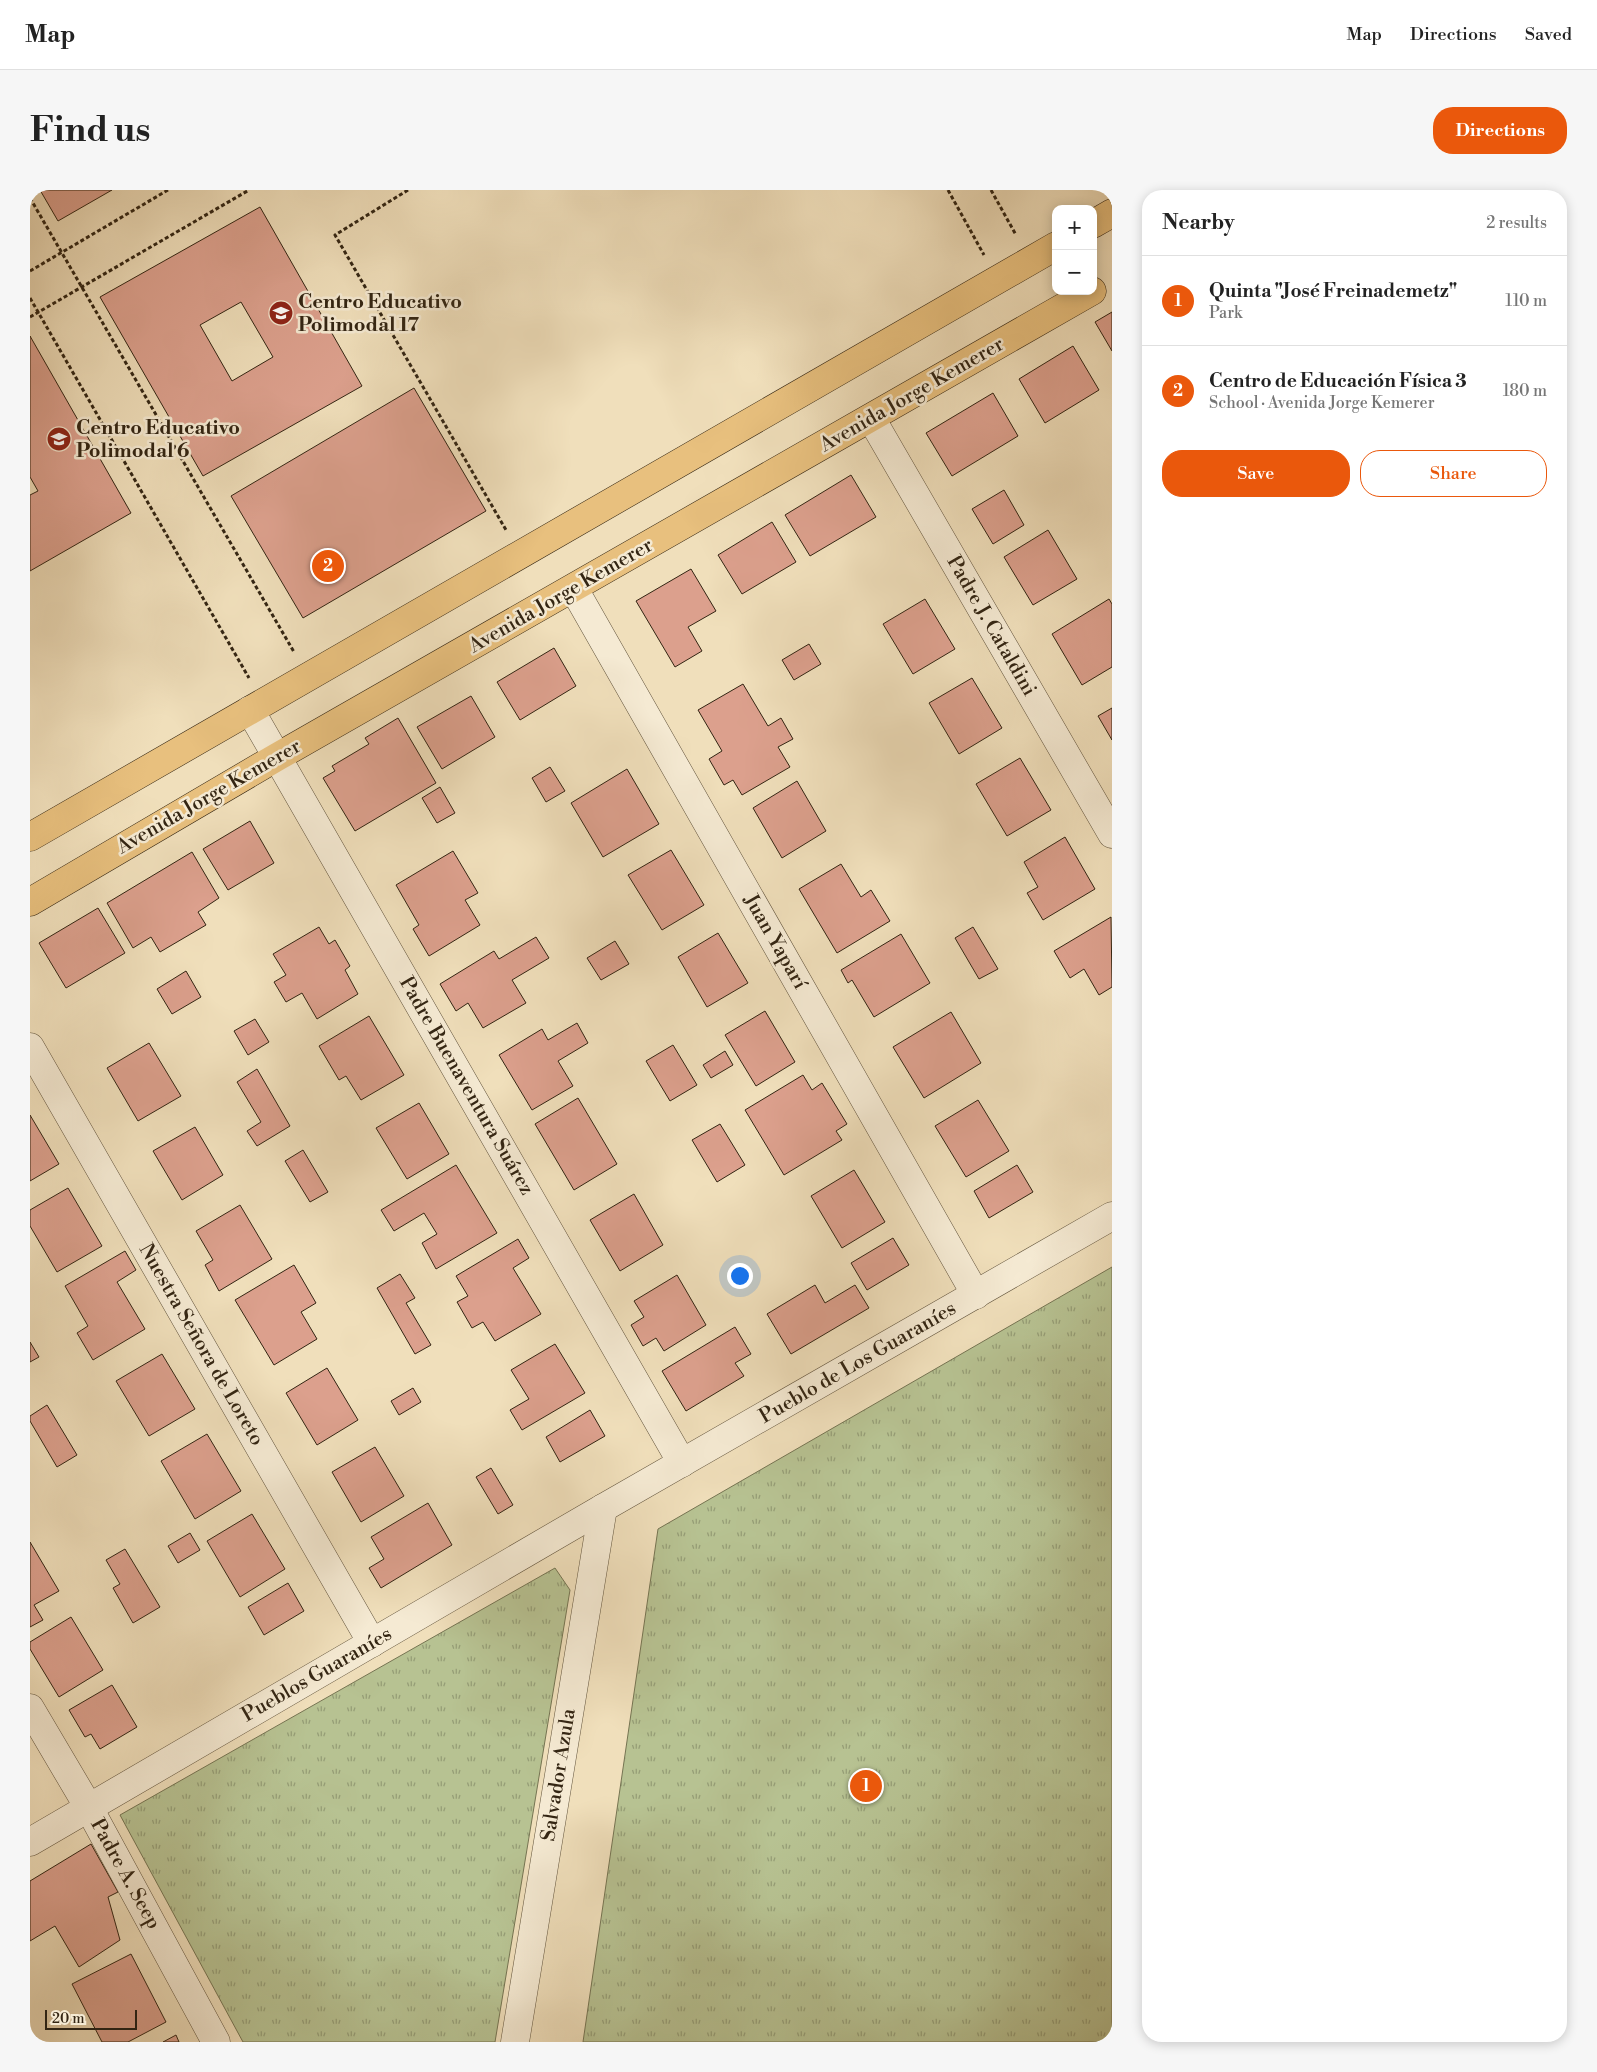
<!DOCTYPE html>
<html lang="en">
<head>
<meta charset="utf-8">
<style>
  :root { --surface:#fff; --page:#f6f6f6; --text:#222; --muted:#767676; --line:#e0e0e0; --accent:#ea580c }
  body { margin:0; font-family:"Libre Bodoni",serif; background:var(--page); color:var(--text) }
  .controls { position:absolute; right:15px; top:15px; display:grid; overflow:hidden; border-radius:10px; box-shadow:0 2px 12px #0003 }
  .controls button { width:45px; height:45px; display:grid; place-items:center; padding:0; border:0; border-bottom:1px solid var(--line); background:var(--surface); color:var(--text); font:25px sans-serif }
  .scale { position:absolute; left:15px; bottom:12px; width:92px; box-sizing:border-box; padding-left:5px; border:2px solid #332513; border-top:0; font-size:14px; line-height:18px; white-space:nowrap; color:#332513; -webkit-text-stroke:4px #f5ead3; paint-order:stroke }
  .you { position:absolute; left:709px; top:1085px; width:18px; height:18px; margin:-12px; border:4px solid #fff; border-radius:50%; background:#1a73e8; box-shadow:0 0 0 8px #1a73e833 }
  .badge { display:grid; place-items:center; width:32px; height:32px; border-radius:50%; background:var(--accent); color:#fff; font-size:16px; font-weight:700 }
  .pin { position:absolute; translate:-50% -50%; border:2px solid #fff; box-shadow:0 1px 5px #0006 }
  .list { margin:0; padding:0; list-style:none }
  h2 { display:flex; justify-content:space-between; align-items:center; height:65px; margin:0; padding:0 20px; font-size:21px }
  h2 small { font-size:16px; font-weight:400; color:var(--muted) }
  .list li { display:grid; grid-template-columns:32px 1fr auto; gap:15px; align-items:center; box-sizing:border-box; height:90px; padding:0 20px; border-top:1px solid var(--line) }
  .list b { display:block; font-size:19px; white-space:nowrap }
  .list p { margin:0; font-size:16px; white-space:nowrap; color:var(--muted) }
  .list em { font-size:16px; font-style:normal; color:var(--muted) }
  .actions { display:flex; gap:10px; padding:15px 20px }
  .actions a { flex:1; padding:11px 0; border:1px solid var(--accent); border-radius:20px; text-align:center; font-size:18px; color:var(--accent) }
  .actions .main { background:var(--accent); color:#fff }
  .map { position:relative; flex:none; width:1082px; height:1852px; overflow:hidden; border-radius:20px }
  header { display:flex; align-items:center; gap:30px; box-sizing:border-box; height:70px; padding:0 25px; background:var(--surface); border-bottom:1px solid var(--line) }
  header strong { font-size:24px }
  nav { display:flex; gap:28px; margin-inline-start:auto; font-size:18px }
  .intro { display:flex; align-items:center; justify-content:space-between; box-sizing:border-box; height:120px; padding:0 30px }
  h1 { margin:0; font-size:35px }
  .button { padding:12px 22px; border-radius:20px; background:var(--accent); color:#fff; font-size:18px; font-weight:700 }
  main { display:flex; gap:30px; padding:0 30px }
  aside { flex:1; background:var(--surface); border-radius:20px; box-shadow:0 2px 12px #0003 }
  .map>svg:first-child { display:block }
</style>
</head>
<body>
<header>
<strong>Map</strong>
<nav><a>Map</a><a>Directions</a><a>Saved</a></nav>
</header>
<div class="intro"><h1>Find us</h1><a class="button">Directions</a></div>
<main>
<div class="map">
<svg width="1082" height="1852" viewBox="0 0 1082 1852">
  <defs>
    <pattern id="park-tufts" width="24" height="20" patternUnits="userSpaceOnUse" patternTransform="scale(1.25)"><rect width="24" height="20" fill="#b7c292"/><path d="M3 7l-1-3M5 7V3M7 7l1-3M15 17l-1-3M17 17v-4M19 17l1-3" fill="none" stroke="#959d76"/></pattern>
  </defs>
  <rect width="100%" height="100%" fill="#f0dfbb"/>
  <filter id="stains"><feTurbulence type="fractalNoise" baseFrequency=".004" numOctaves="4"/><feColorMatrix values="0 0 0 0 .2 0 0 0 0 .09 0 0 0 0 .02 0 0 0 .5 -.17"/></filter>
  <radialGradient id="worn" r=".72"><stop offset=".6" stop-color="#630" stop-opacity="0"/><stop offset="1" stop-color="#630" stop-opacity=".3"/></radialGradient>
  <g fill="url(#park-tufts)" stroke="#757452">
    <path d="M1082,1077v775h-529l75,-513z"/>
    <path d="M525,1378l15,22 -75,452h-252l-123,-227z"/>
  </g>
  <g fill="#dca08d" stroke="#332513" fill-rule="evenodd">
    <path d="M10,0h72l-54,31z"/>
    <path d="M230,17l102,179 -159,90 -103,-179zM211,112l32,55 -41,24 -32,-56z"/>
    <path d="M1082,122v39l-17,-29z"/>
    <path d="M0,146l101,177 -101,58v-76l8,-4 -8,-14z"/>
    <path d="M1043,156l26,44 -54,33 -26,-44z"/>
    <path d="M384,198l72,123 -183,107 -72,-122z"/>
    <path d="M963,203l25,43 -66,40 -26,-43z"/>
    <path d="M821,285l25,42 -66,39 -25,-41z"/>
    <path d="M974,300l20,35 -31,19 -21,-35z"/>
    <path d="M742,332l24,40 -54,32 -24,-39z"/>
    <path d="M1018,340l29,49 -44,26 -29,-48z"/>
    <path d="M661,379l25,42 -28,16 14,24 -27,16 -39,-66z"/>
    <path d="M895,409l30,50 -42,25 -30,-50z"/>
    <path d="M1079,409l3,5v63l-30,18 -30,-51z"/>
    <path d="M779,454l12,20 -27,16 -12,-20z"/>
    <path d="M524,458l22,38 -56,34 -23,-38z"/>
    <path d="M942,488l30,50 -43,26 -30,-51z"/>
    <path d="M713,494l25,42 13,-8 12,21 -15,8 12,20 -48,28 -9,-15 -9,5 -15,-26 13,-8 -24,-41z"/>
    <path d="M441,506l24,41 -53,32 -25,-42z"/>
    <path d="M1082,518v32l-14,-24z"/>
    <path d="M368,528l38,65 -81,48 -32,-53 12,-7 -3,-5 37,-22 -4,-6z"/>
    <path d="M990,568l31,52 -44,26 -31,-52z"/>
    <path d="M520,577l15,24 -19,11 -14,-24z"/>
    <path d="M597,579l32,55 -56,33 -32,-54z"/>
    <path d="M767,591l29,50 -44,27 -29,-50z"/>
    <path d="M410,597l15,26 -18,10 -15,-25z"/>
    <path d="M220,631l24,42 -46,27 -25,-41z"/>
    <path d="M1035,647l30,52 -52,31 -16,-27 11,-6 -14,-25z"/>
    <path d="M641,660l33,55 -42,25 -34,-55z"/>
    <path d="M423,661l25,42 -13,7 15,25 -51,31 -16,-27 6,-4 -23,-40z"/>
    <path d="M162,662l27,46 -21,14 8,13 -46,27 -9,-15 -18,11 -26,-45z"/>
    <path d="M811,674l20,33 10,-7 19,31 -53,32 -38,-64z"/>
    <path d="M68,718l27,45 -59,35 -27,-45z"/>
    <path d="M1081,727l1,70 -13,8 -15,-26 -14,9 -16,-27z"/>
    <path d="M289,737l10,17 6,-4 15,26 -5,4 13,24 -41,25 -15,-26 -16,9 -12,-20 12,-7 -13,-21z"/>
    <path d="M943,737l25,42 -19,10 -24,-41z"/>
    <path d="M688,743l30,50 -41,24 -29,-50z"/>
    <path d="M871,744l29,49 -56,34 -22,-37 -4,3 -7,-13z"/>
    <path d="M506,747l13,21 -37,22 14,23 -43,25 -15,-25 -12,8 -16,-27 54,-33 5,8z"/>
    <path d="M585,751l14,23 -28,16 -14,-22z"/>
    <path d="M156,781l15,26 -29,17 -15,-25z"/>
    <path d="M735,821l30,51 -39,24 -31,-51z"/>
    <path d="M921,822l30,51 -57,35 -31,-51z"/>
    <path d="M339,826l35,59 -43,25 -15,-24 -7,4 -20,-34z"/>
    <path d="M225,829l14,23 -21,13 -14,-24z"/>
    <path d="M547,833l11,20 -30,18 15,25 -41,24 -33,-55 43,-26 6,11z"/>
    <path d="M119,853l32,53 -43,25 -31,-53z"/>
    <path d="M643,855l24,40 -27,16 -24,-40z"/>
    <path d="M695,861l8,14 -22,13 -8,-13z"/>
    <path d="M227,879l33,57 -33,20 -10,-15 14,-9 -24,-40z"/>
    <path d="M773,885l9,15 10,-7 25,41 -11,7 6,9 -58,35 -39,-65z"/>
    <path d="M548,908l39,66 -43,26 -39,-66z"/>
    <path d="M948,910l31,51 -43,26 -31,-51z"/>
    <path d="M389,913l30,51 -42,25 -31,-51z"/>
    <path d="M0,925l29,49 -29,17z"/>
    <path d="M690,934l25,41 -28,17 -25,-42z"/>
    <path d="M165,937l28,48 -41,25 -29,-49z"/>
    <path d="M273,960l25,42 -18,10 -25,-41z"/>
    <path d="M426,975l41,68 -61,36 -14,-26 15,-9 -13,-21 -30,18 -13,-21z"/>
    <path d="M987,975l16,27 -44,26 -15,-27z"/>
    <path d="M824,980l31,52 -43,26 -31,-52z"/>
    <path d="M38,998l34,58 -45,26 -27,-46v-16z"/>
    <path d="M604,1004l29,51 -43,26 -30,-51z"/>
    <path d="M210,1015l32,54 -53,32 -14,-26 8,-5 -17,-29z"/>
    <path d="M863,1048l16,27 -42,25 -16,-27z"/>
    <path d="M488,1049l11,19 -16,10 28,46 -46,27 -12,-19 -11,6 -15,-26 11,-6 -12,-20z"/>
    <path d="M95,1061l11,19 -19,12 28,47 -52,31 -16,-27 11,-7 -23,-40z"/>
    <path d="M264,1075l22,38 -15,9 16,27 -43,26 -39,-65z"/>
    <path d="M370,1084l15,24 -9,5 25,42 -16,9 -38,-66z"/>
    <path d="M647,1085l29,50 -42,26 -8,-13 -13,8 -12,-21 13,-8 -10,-16z"/>
    <path d="M785,1095l10,18 30,-18 14,23 -78,46 -24,-40z"/>
    <path d="M705,1137l16,27 -16,9 9,13 -58,35 -24,-40z"/>
    <path d="M0,1152l9,15 -9,5z"/>
    <path d="M525,1154l30,49 -63,37 -12,-20 19,-11 -18,-29z"/>
    <path d="M132,1164l33,55 -46,27 -33,-55z"/>
    <path d="M297,1178l31,52 -41,25 -31,-52z"/>
    <path d="M383,1198l8,14 -22,13 -8,-14z"/>
    <path d="M17,1215l30,50 -20,12 -27,-46v-5z"/>
    <path d="M560,1220l15,26 -45,26 -14,-25z"/>
    <path d="M177,1244l34,57 -46,28 -34,-58z"/>
    <path d="M345,1257l29,49 -43,26 -29,-50z"/>
    <path d="M461,1278l22,37 -15,9 -22,-37z"/>
    <path d="M398,1313l24,42 -71,43 -12,-20 15,-9 -13,-22z"/>
    <path d="M222,1324l33,55 -45,28 -33,-56z"/>
    <path d="M160,1343l10,17 -22,13 -10,-17z"/>
    <path d="M0,1352l29,49 -25,14 9,15 -13,7z"/>
    <path d="M95,1359l35,58 -27,16 -20,-35 7,-4 -14,-24z"/>
    <path d="M258,1393l16,28 -40,24 -16,-28z"/>
    <path d="M41,1427l32,53 -44,27 -29,-48v-7z"/>
    <path d="M82,1495l25,42 -37,22 -9,-15 -6,3 -16,-27z"/>
    <path d="M61,1654l27,48 -10,5 12,43 -41,27 -24,-41 -25,15v-60z"/>
    <path d="M101,1764l35,68 -38,20h-26l-30,-58z"/>
    <path d="M146,1845l3,7h-16z"/>
  </g>
  <g fill="none" stroke-linecap="round" stroke-linejoin="round">
    <defs>
      <g id="minor">
        <path d="M841,228l241,416"/>
        <path d="M544,399l402,706"/>
        <path d="M220,520l432,753"/>
        <path d="M0,857l342,596"/>
        <path d="M0,1518l59,100 127,234"/>
        <path d="M0,1652l573,-334 509,-292"/>
        <path d="M485,1852l88,-534"/>
      </g>
      <g id="major">
        <path d="M1063,34l19,-11"/>
        <path d="M0,647l1026,-591"/>
        <path d="M0,712l247,-145 815,-466"/>
      </g>
    </defs>
    <use href="#minor" stroke="#62543d" stroke-width="29"/>
    <use href="#major" stroke="#332513" stroke-width="29"/>
    <g stroke="#332513" stroke-width="3" stroke-dasharray="4 2.5" stroke-linecap="butt">
      <path d="M378,0l-73,45 171,295"/>
      <path d="M918,0l36,65"/>
      <path d="M961,0l25,45"/>
      <path d="M0,8l264,454"/>
      <path d="M0,81l138,-81"/>
      <path d="M0,108l219,380"/>
      <path d="M0,127l219,-127"/>
    </g>
    <use href="#minor" stroke="#f5ead3" stroke-width="28"/>
    <use href="#major" stroke="#e8c07e" stroke-width="28"/>
  </g>
  <defs>
    <symbol id="school-disc" viewBox="-11 -11 22 22"><circle r="9.5" fill="#8f2418" stroke="#f5ead3"/><path d="M0-5L7-2L0 1L-7-2ZM-4 1L0 2.5L4 1V4Q0 6-4 4Z" fill="#fff"/></symbol>
  </defs>
  <g fill-rule="evenodd">
    <use href="#school-disc" x="237" y="109" width="28" height="28"/>
    <use href="#school-disc" x="15" y="235" width="28" height="28"/>
  </g>
  <g text-anchor="middle" dominant-baseline="central" stroke-width="5" stroke-linejoin="round" paint-order="stroke">
    <g font-size="20" font-weight="bold" fill="#332513" stroke="#f5ead3" text-anchor="start">
      <text x="268" y="112">Centro Educativo<tspan x="268" dy="23">Polimodal 17</tspan></text>
      <text x="46" y="238">Centro Educativo<tspan x="46" dy="23">Polimodal 6</tspan></text>
    </g>
    <g font-size="20" fill="#332513" stroke="#f5ead3">
      <text transform="translate(882 205) rotate(-30)">Avenida Jorge Kemerer</text>
      <text transform="translate(531 406) rotate(-30)">Avenida Jorge Kemerer</text>
      <text transform="translate(961 436) rotate(60)">Padre J. Cataldini</text>
      <text transform="translate(179 607) rotate(-30)">Avenida Jorge Kemerer</text>
      <text transform="translate(745 752) rotate(60)">Juan Yaparí</text>
      <text transform="translate(436 896) rotate(60)">Padre Buenaventura Suárez</text>
      <text transform="translate(171 1155) rotate(60)">Nuestra Señora de Loreto</text>
      <text transform="translate(828 1173) rotate(-30)">Pueblo de Los Guaraníes</text>
      <text transform="translate(287 1485) rotate(-30)">Pueblos Guaraníes</text>
      <text transform="translate(529 1585) rotate(-81)">Salvador Azula</text>
      <text transform="translate(95 1684) rotate(61)">Padre A. Seep</text>
    </g>
  </g>
  <rect width="100%" height="100%" filter="url(#stains)"/>
  <rect width="100%" height="100%" fill="url(#worn)"/>
</svg>
<div class="controls">
<button>+</button>
<button>−</button>
</div>
<div class="scale">20 m</div>
<div class="you"></div>
<div class="pin badge" style="left:836px;top:1596px">1</div>
<div class="pin badge" style="left:298px;top:376px">2</div>
</div>
<aside>
<h2>Nearby<small>2 results</small></h2>
<ul class="list">
<li><span class="badge">1</span><div><b>Quinta &quot;José Freinademetz&quot;</b><p>Park</p></div><em>110 m</em></li>
<li><span class="badge">2</span><div><b>Centro de Educación Física 3</b><p>School · Avenida Jorge Kemerer</p></div><em>180 m</em></li>
</ul>
<div class="actions"><a class="main">Save</a><a>Share</a></div>
</aside>
</main>
</body>
</html>
